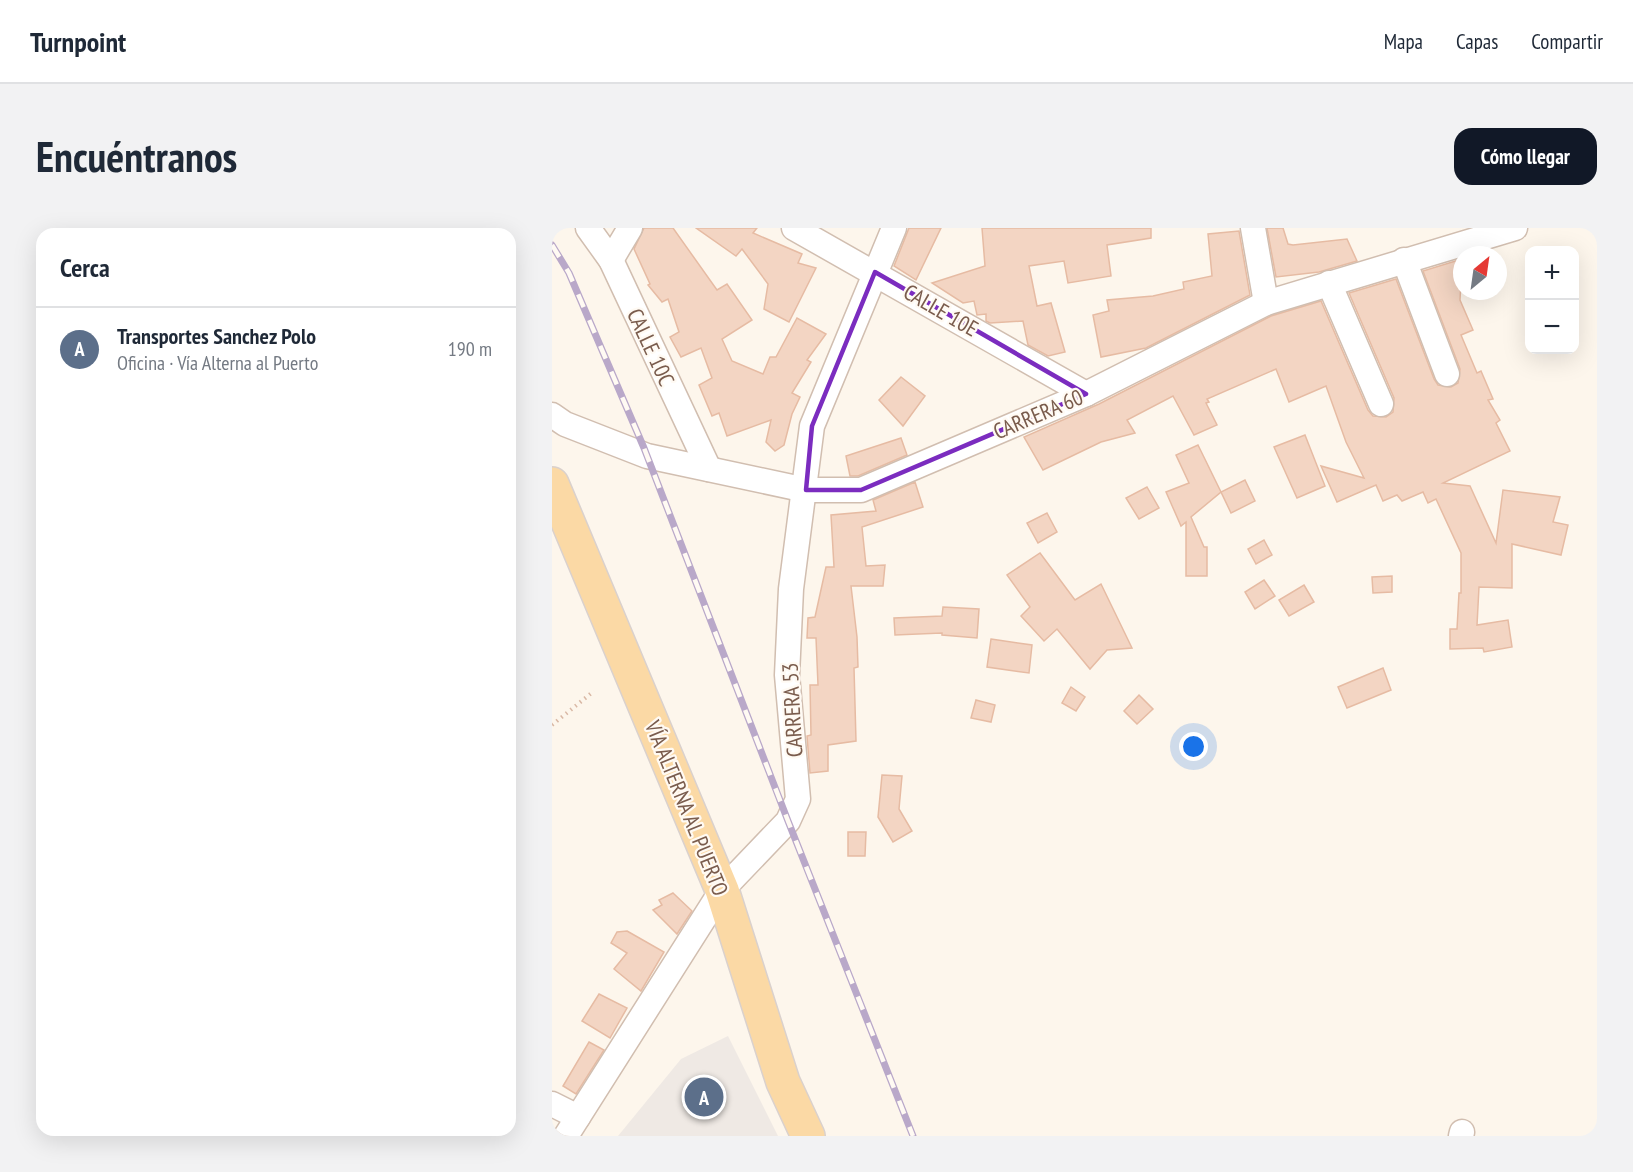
<!DOCTYPE html>
<html lang="es">
<head>
<meta charset="utf-8">
<style>
  :root { --surface:#fff; --page:#f2f2f3; --text:#1f2937; --muted:#747a83; --line:#e0e1e3; --accent:#111827 }
  body { margin:0; font-family:"PT Sans Narrow",sans-serif; background:var(--page); color:var(--text) }
  .controls { position:absolute; right:18px; top:18px; display:grid; overflow:hidden; border-radius:12px; box-shadow:0 6px 24px #0002 }
  .controls button { width:54px; height:54px; display:grid; place-items:center; padding:0; border:0; border-bottom:2px solid var(--line); background:var(--surface); color:var(--text); font:30px sans-serif }
  .compass { position:absolute; left:901px; top:18px; width:54px; height:54px; border-radius:50%; background:var(--surface); box-shadow:0 6px 24px #0002; rotate:29deg }
  .you { position:absolute; left:642px; top:519px; width:21px; height:21px; margin:-15px; border:4px solid #fff; border-radius:50%; background:#1a73e8; box-shadow:0 0 0 9px #1a73e833 }
  .badge { display:grid; place-items:center; width:39px; height:39px; border-radius:50%; background:var(--accent); color:#fff; font-size:20px; font-weight:700 }
  .pin { position:absolute; translate:-50% -50%; border:3px solid #fff; box-shadow:0 2px 6px #0006 }
  .list { margin:0; padding:0; list-style:none }
  h2 { display:flex; justify-content:space-between; align-items:center; height:78px; margin:0; padding:0 24px; font-size:26px }
  h2 small { font-size:20px; font-weight:400; color:var(--muted) }
  .list li { display:grid; grid-template-columns:39px 1fr auto; gap:18px; align-items:center; box-sizing:border-box; height:84px; padding:0 24px; border-top:2px solid var(--line) }
  .list b { display:block; font-size:22px; white-space:nowrap }
  .list p { margin:0; font-size:20px; white-space:nowrap; color:var(--muted) }
  .list em { font-size:20px; font-style:normal; color:var(--muted) }
  .map { position:relative; flex:none; width:1045px; height:908px; overflow:hidden; border-radius:18px }
  header { display:flex; align-items:center; gap:36px; box-sizing:border-box; height:84px; padding:0 30px; background:var(--surface); border-bottom:2px solid var(--line) }
  header strong { font-size:28px }
  nav { display:flex; gap:33px; margin-inline-start:auto; font-size:21px }
  .intro { display:flex; align-items:center; justify-content:space-between; box-sizing:border-box; height:144px; padding:0 36px }
  h1 { margin:0; font-size:42px }
  .button { padding:15px 27px; border-radius:18px; background:var(--accent); color:#fff; font-size:21px; font-weight:700 }
  main { display:flex; gap:36px; padding:0 36px }
  aside { flex:1; background:var(--surface); border-radius:18px; box-shadow:0 6px 24px #0002 }
  .map>svg:first-child { display:block }
</style>
</head>
<body>
<header>
<strong>Turnpoint</strong>
<nav><a>Mapa</a><a>Capas</a><a>Compartir</a></nav>
</header>
<div class="intro"><h1>Encuéntranos</h1><a class="button">Cómo llegar</a></div>
<main>
<aside>
<h2>Cerca<small></small></h2>
<ul class="list">
<li><span class="badge" style="background:#5c6f8a">A</span><div><b>Transportes Sanchez Polo</b><p>Oficina · Vía Alterna al Puerto</p></div><em>190 m</em></li>
</ul>
</aside>
<div class="map">
<svg width="1045" height="908" viewBox="0 0 1045 908">
  <rect width="100%" height="100%" fill="#fdf6ec"/>
  <path fill="#efe9e4" d="M176,808l50,100h-160l63,-77z"/>
  <g fill="#f3d5c3" stroke="#e6bba3" stroke-width="1.5">
    <path d="M92,0h29l44,62 10,-6 25,36 -30,19 10,22 31,13 7,-17h6l21,-39 29,16 -19,26 4,2 -19,31 8,4 -8,17 -8,31 -9,6 -9,-9 5,-22 -44,16 -8,-23 -7,3 -13,-31 13,-7 -11,-30 -20,9 -11,-20 9,-5 -11,-33 -6,3 -14,-17 2,-1 -16,-35z"/>
    <path d="M144,0h61l-4,5 49,21 -4,9 18,5 -27,54 -25,-13 4,-25 -26,-35 -6,7z"/>
    <path d="M357,0h32l-25,52 -22,-14z"/>
    <path d="M430,0h169v10l-44,7 4,31 -43,7 -4,-22 -35,5 8,40 14,-3 14,49 -17,4 -20,-11 -5,-24 -33,2 -4,-2v-7l-9,1 -3,-14 -11,2 -31,-20 53,-17z"/>
    <path d="M715,0h16l5,16 5,1 54,-6 10,22 -38,11 -43,5z"/>
    <path d="M687,3l11,64 -104,53 -45,9 -8,-42 16,-4 -2,-11 46,-4 31,-7 -1,-7 29,-6 -4,-42z"/>
    <path d="M910,31l-2,41 13,30 -12,5 16,38 4,-2 12,28 -5,1 12,20 -4,3 14,28 -67,32 27,3 26,57 7,-53 57,7 -7,25 15,3 -7,30 -49,-11v44l-33,-1 -2,38 31,-5 4,27 -28,5 -1,-4 -33,1v-20h7l2,-36h2v-40l-25,-54 -8,4 -5,-11 -21,9 -5,-6 -14,6 -7,-16 -39,17 -16,-36 43,12 -18,-36 -20,-56 -37,16 -13,-33 -69,30 2,3 -3,1 11,22 -23,10 -21,-39 -46,24 8,13 -34,9 -58,28 -19,-33 75,-33 172,-88 50,-15 47,109 5,6 13,1 7,-5 1,-14 -45,-105 47,-14 38,100 4,6 13,2 7,-4 2,-14 -37,-98z"/>
    <path d="M349,149l24,19 -22,30 -24,-26z"/>
    <path d="M753,207l20,51 -28,12 -23,-51z"/>
    <path d="M349,210l6,17 -49,21h-8l-4,-20z"/>
    <path d="M646,217l23,47 -30,25 13,30h3v29h-21v-54l-5,4 -15,-34 23,-9 -13,-28z"/>
    <path d="M693,252l10,21 -24,12 -10,-21z"/>
    <path d="M363,254l8,25 -61,20 4,39 19,-1 -2,21h-32l6,51 1,30 -4,1 2,73 -28,4v26l-18,2 -3,-37 4,-1 -1,-50h8l-2,-47h-9l1,-20 7,-1 11,-50h8l-3,-52 45,-4 -3,-11z"/>
    <path d="M595,259l12,21 -20,11 -13,-21z"/>
    <path d="M495,285l10,19 -19,11 -11,-20z"/>
    <path d="M712,312l8,15 -16,9 -8,-15z"/>
    <path d="M488,325l35,47 26,-16 31,64 -25,2 -17,19 -33,-40 -13,12 -23,-25 9,-9 -23,-32z"/>
    <path d="M840,348v16l-19,1 -1,-16z"/>
    <path d="M712,352l11,16 -20,13 -10,-17z"/>
    <path d="M752,357l10,17 -25,14 -10,-16z"/>
    <path d="M391,379l36,2 -2,29 -35,-3v-2l-47,2 -1,-17 48,-2z"/>
    <path d="M439,411l41,6 -3,28 -42,-6z"/>
    <path d="M831,440l8,22 -44,18 -9,-21z"/>
    <path d="M519,459l14,10 -9,14 -14,-8z"/>
    <path d="M587,467l14,14 -16,15 -13,-13z"/>
    <path d="M424,472l19,5 -4,17 -20,-4z"/>
    <path d="M330,547l20,1 -3,33 13,22 -19,11 -15,-25z"/>
    <path d="M296,604h18l-1,24h-17z"/>
    <path d="M121,665l19,18 -15,23 -24,-24 9,-5 -3,-5z"/>
    <path d="M75,703l37,21 -23,39 -27,-22 13,-16 -16,-10 6,-11z"/>
    <path d="M47,766l28,14 -17,30 -28,-17z"/>
    <path d="M37,814l15,8 -28,44 -13,-8z"/>
  </g>
  <g fill="none" stroke-linecap="round" stroke-linejoin="round">
    <defs>
      <g id="street">
        <path d="M36,0l23,32 98,209"/>
        <path d="M242,0l292,166"/>
        <path d="M701,0l13,75"/>
        <path d="M59,32l19,-32"/>
        <path d="M852,32l43,114"/>
        <path d="M777,55l52,121"/>
        <path d="M0,187l13,9 82,32 159,34h55l225,-96 180,-91 249,-75"/>
        <path d="M0,876l26,13"/>
        <path d="M14,908l156,-246 66,-69 10,-22 -11,-124 4,-86 21,-163 82,-198"/>
        <path d="M909,908l1,-4"/>
      </g>
      <path id="primary" d="M0,256l170,406 61,192 25,54"/>
    </defs>
    <use href="#street" stroke="#d1beb0" stroke-width="27"/>
    <use href="#primary" stroke="#dad1cd" stroke-width="36"/>
    <path stroke="#d9b8a5" stroke-width="4" stroke-dasharray="1.5 4.5" stroke-linecap="butt" d="M0,497l42,-34"/>
    <use href="#street" stroke="#fff" stroke-width="24"/>
    <use href="#primary" stroke="#fbd9a5" stroke-width="33"/>
    <defs>
      <path id="rail" d="M0,17l17,28 75,175 144,373 125,315"/>
    </defs>
    <use href="#rail" stroke="#b9a8c9" stroke-width="7"/>
    <use href="#rail" stroke="#fffaf3" stroke-width="4.5" stroke-dasharray="14" stroke-linecap="butt"/>
  </g>
  <path fill="none" stroke="#7b2cbf" stroke-width="4.5" stroke-linejoin="round" d="M323,44l211,122 -225,96h-55l6,-64z"/>
  <g text-anchor="middle" dominant-baseline="central" stroke-width="4.5" stroke-linejoin="round" paint-order="stroke">
    <g font-size="22" fill="#7a5c4d" stroke="#fffaf3">
      <text transform="translate(389 82) rotate(30)">CALLE 10E</text>
      <text transform="translate(99 119) rotate(65)">CALLE 10C</text>
      <text transform="translate(486 186) rotate(-23)">CARRERA 60</text>
      <text transform="translate(240 482) rotate(-93)">CARRERA 53</text>
      <text transform="translate(135 580) rotate(68)">VÍA ALTERNA AL PUERTO</text>
    </g>
  </g>
</svg>
<div class="controls">
<button>+</button>
<button>−</button>
</div>
<svg class="compass" viewBox="-18 -18 36 36"><path d="M0-13l5 13h-10z" fill="#e53935"/><path d="M0 13l5-13h-10z" fill="#747a83"/></svg>
<div class="you"></div>
<div class="pin badge" style="left:152px;top:869px;background:#5c6f8a">A</div>
</div>
</main>
</body>
</html>
